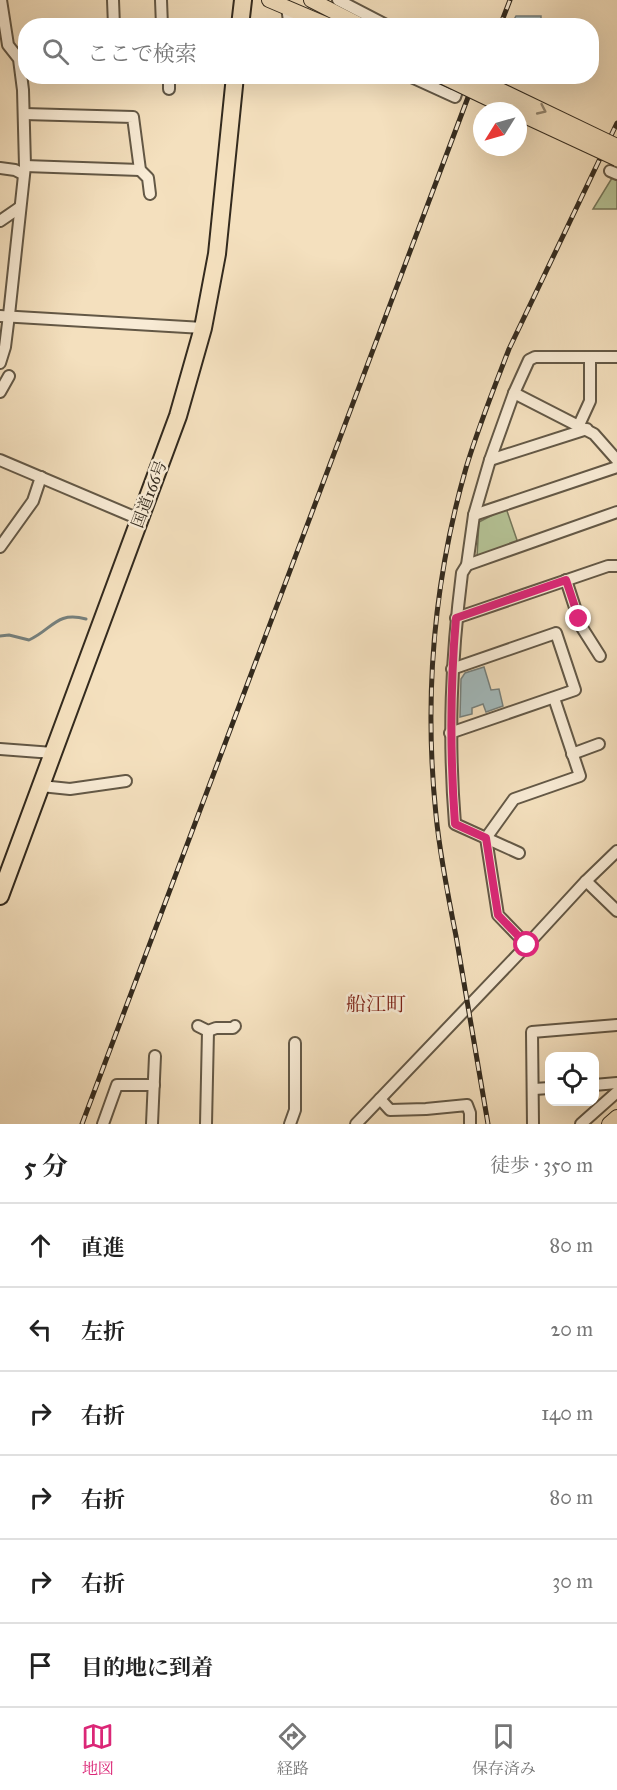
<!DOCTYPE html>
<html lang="ja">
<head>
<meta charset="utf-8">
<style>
  :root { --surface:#fff; --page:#f2f2f2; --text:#222; --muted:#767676; --line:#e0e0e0; --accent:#db2777 }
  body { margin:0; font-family:"IM FELL Great Primer","Noto Serif JP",serif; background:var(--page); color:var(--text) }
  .controls { position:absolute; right:18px; bottom:18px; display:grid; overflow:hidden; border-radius:12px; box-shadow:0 6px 24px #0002 }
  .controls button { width:54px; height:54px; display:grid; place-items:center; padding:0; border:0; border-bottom:2px solid var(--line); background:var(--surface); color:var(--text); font:30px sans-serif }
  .compass { position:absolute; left:473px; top:102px; width:54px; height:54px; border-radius:50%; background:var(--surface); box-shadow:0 6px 24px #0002; rotate:233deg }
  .stop { position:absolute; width:18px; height:18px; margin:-14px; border:4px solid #db2777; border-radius:50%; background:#fff }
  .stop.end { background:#db2777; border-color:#fff; box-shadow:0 2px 6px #0008 }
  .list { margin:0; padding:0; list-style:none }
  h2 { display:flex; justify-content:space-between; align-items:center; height:78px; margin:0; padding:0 24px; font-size:26px }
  h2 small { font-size:20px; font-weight:400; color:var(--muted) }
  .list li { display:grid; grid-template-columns:39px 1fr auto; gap:18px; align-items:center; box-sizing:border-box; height:84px; padding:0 24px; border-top:2px solid var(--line) }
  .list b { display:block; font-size:22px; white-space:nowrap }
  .list em { font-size:20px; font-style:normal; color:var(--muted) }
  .icon { flex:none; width:33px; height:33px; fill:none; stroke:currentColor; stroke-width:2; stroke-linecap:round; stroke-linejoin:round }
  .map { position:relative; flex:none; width:617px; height:1124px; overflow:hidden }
  .search { position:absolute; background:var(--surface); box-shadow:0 6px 24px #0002; left:18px; right:18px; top:18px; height:66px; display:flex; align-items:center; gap:15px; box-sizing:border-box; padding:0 21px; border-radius:24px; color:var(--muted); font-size:22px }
  .sheet { height:582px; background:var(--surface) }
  nav { display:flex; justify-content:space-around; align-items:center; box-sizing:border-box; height:84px; border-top:2px solid var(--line); background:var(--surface); font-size:16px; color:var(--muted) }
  nav a { display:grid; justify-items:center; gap:3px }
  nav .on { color:var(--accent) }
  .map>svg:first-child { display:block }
</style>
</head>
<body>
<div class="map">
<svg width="617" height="1124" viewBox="0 0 617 1124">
  <rect width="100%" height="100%" fill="#f4e0be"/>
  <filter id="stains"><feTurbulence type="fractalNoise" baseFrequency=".00333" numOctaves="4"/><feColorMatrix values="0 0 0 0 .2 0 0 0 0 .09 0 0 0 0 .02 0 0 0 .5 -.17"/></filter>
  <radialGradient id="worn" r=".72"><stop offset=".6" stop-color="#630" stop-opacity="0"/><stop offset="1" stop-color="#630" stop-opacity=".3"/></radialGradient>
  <g fill="#b5c396" stroke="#74765a" stroke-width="1.5">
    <path d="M612,178l5,2v29h-24z"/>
    <path d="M506,508l12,35 -41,14 2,-35z"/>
  </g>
  <g fill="#a2babd" stroke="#76807d" stroke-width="1.5">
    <path d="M516,16h25v9h-30z"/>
    <path d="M484,667l7,23 8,-1 4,17 -17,6 -3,-8 -11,4v6l-12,3 1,-38 4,-6z"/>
  </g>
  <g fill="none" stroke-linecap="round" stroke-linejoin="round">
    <path stroke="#76807d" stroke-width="3" d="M0,636l9,-1 20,5c24,-11 27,-29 57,-21"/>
    <defs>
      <g id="minor">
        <path d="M113,0l1,26"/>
        <path d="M161,0l1,26"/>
        <path d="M338,0l50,26"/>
        <path d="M287,7l2,14 9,5"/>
        <path d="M169,76v13"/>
        <path d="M409,76l46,21 7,-21"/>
        <path d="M24,114l109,3 7,53 8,8 2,16"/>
        <path d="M25,166l115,4"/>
        <path d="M0,168l15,2 8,4"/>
        <path d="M610,171l7,3"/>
        <path d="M0,221l19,-13"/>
        <path d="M0,316l203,12"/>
        <path d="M0,363l5,-16 4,-32 16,-149 -2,-76 -4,-31 -11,-14 -7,-45"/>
        <path d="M0,392l9,-16"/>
        <path d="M514,393l80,41 23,26"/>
        <path d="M579,425l11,-24v-44"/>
        <path d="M0,460l139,59"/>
        <path d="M490,460l97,-31"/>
        <path d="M474,515l143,-48"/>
        <path d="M0,547l33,-46 8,-24"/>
        <path d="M467,565l150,-53"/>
        <path d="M566,580l15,46 19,30"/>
        <path d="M456,618l152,-52h9"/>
        <path d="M450,733l125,-43 -19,-57 -104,36"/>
        <path d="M0,749l53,4"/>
        <path d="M572,754l27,-10"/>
        <path d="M41,786l29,3 56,-8"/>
        <path d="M519,853l-64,-29c-7,-87 -4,-164 7,-251l5,-8 7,-50 16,-55 24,-67 15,-33 6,-3h82"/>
        <path d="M586,881l31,30"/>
        <path d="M527,945l-29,-30 -12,-77 28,-39 66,-23 -26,-78"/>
        <path d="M198,1026l10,5 8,-3h17l2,-2"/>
        <path d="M594,1085l23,-2"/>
        <path d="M534,1089l16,-1"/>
        <path d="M380,1099l10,11 36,-1 41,-4 3,8v11"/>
        <path d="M103,1124l14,-39h37"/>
        <path d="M152,1124l3,-68"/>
        <path d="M206,1124l2,-93"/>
        <path d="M290,1124l5,-14v-67"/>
        <path d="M356,1124l171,-179 59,-64 31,-30"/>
        <path d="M533,1124l-1,-92 85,-7"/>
        <path d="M581,1124l36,-32"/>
      </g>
      <g id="major">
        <path d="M269,0l61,26"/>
        <path d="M311,0l51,26"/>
        <path d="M609,1124l8,-7"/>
      </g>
      <g id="highway">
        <path d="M240,26l3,-26"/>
        <path d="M0,896l178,-480 25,-88 14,-74 18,-178"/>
      </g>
    </defs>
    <use href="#minor" stroke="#635846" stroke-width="14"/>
    <use href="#major" stroke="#332a1e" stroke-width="16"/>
    <use href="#highway" stroke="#332a1e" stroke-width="20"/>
    <use href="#minor" stroke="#f8ebd5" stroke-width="10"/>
    <use href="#major" stroke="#f4e0be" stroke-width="14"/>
    <use href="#highway" stroke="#f4e0be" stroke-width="16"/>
    <defs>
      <g id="rail">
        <path d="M500,26l10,-26"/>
        <path d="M82,1124l394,-1048"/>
        <path d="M488,1124c-11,-63 -21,-125 -32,-188 -8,-40 -16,-80 -20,-121 -12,-116 -2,-235 30,-347 12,-40 28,-80 43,-119l108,-226"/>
      </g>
    </defs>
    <use href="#rail" stroke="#332a1e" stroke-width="5"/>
    <use href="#rail" stroke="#f8ebd5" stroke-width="3" stroke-dasharray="9" stroke-linecap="butt"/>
    <defs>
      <g id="major-bridge">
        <path d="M441,76l73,35"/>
        <path d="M471,76l146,70"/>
        <path d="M518,113l99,46"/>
      </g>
    </defs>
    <use href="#major-bridge" stroke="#332a1e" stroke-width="16" stroke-linecap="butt"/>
    <use href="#major-bridge" stroke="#f4e0be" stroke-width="14"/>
  </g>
  <defs><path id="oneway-chevron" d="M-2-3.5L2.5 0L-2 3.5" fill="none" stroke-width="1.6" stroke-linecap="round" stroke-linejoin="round" transform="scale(1.5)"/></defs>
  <use stroke="#94856e" href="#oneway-chevron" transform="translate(542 110) rotate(25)"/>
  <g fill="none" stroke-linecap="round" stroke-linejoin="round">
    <path stroke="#db2777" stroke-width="8" d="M527,945l-29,-30 -12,-77 -31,-14c-5,-69 -5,-137 1,-206l110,-38 13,39"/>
  </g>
  <g text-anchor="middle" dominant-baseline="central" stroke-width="5" stroke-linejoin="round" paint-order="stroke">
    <g font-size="16" fill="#332a1e" stroke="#f8ebd5">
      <text transform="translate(149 494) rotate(-69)">国道166号</text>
    </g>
    <g font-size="20" fill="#7a1f14" stroke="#f8ebd5">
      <text x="376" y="1004">船江町</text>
    </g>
  </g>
  <rect width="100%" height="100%" filter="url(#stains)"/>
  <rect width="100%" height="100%" fill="url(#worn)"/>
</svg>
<div class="controls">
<button><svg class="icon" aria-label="locate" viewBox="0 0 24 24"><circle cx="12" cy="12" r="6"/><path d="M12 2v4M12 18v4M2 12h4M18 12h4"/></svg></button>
</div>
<svg class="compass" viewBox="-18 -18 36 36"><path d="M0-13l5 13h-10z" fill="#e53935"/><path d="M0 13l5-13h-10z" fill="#767676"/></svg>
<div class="stop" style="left:527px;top:945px"></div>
<div class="stop end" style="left:579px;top:619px"></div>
<div class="search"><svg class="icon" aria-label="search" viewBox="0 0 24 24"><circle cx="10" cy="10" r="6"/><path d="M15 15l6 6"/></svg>ここで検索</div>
</div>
<section class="sheet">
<h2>5 分<small>徒歩 · 350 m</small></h2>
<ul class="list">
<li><svg class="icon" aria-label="ahead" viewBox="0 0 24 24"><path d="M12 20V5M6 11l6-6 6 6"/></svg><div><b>直進</b></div><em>80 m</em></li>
<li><svg class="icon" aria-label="left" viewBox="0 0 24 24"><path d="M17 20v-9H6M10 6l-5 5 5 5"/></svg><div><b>左折</b></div><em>20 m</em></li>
<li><svg class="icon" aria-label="right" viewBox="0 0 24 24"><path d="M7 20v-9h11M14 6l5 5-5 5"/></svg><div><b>右折</b></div><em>140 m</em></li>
<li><svg class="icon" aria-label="right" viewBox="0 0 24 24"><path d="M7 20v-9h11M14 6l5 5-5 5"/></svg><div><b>右折</b></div><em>80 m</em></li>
<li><svg class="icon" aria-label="right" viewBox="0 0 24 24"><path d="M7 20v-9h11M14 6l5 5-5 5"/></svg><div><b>右折</b></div><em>30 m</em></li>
<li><svg class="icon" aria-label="arrive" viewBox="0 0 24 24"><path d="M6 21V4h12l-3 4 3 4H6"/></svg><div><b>目的地に到着</b></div></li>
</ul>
</section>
<nav>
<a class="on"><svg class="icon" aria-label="map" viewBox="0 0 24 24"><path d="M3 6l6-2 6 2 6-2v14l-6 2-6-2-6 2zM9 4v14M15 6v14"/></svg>地図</a>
<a><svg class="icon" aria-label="directions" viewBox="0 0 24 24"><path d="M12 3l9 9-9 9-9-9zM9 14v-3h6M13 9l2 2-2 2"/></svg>経路</a>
<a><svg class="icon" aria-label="saved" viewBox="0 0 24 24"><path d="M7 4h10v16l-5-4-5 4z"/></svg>保存済み</a>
</nav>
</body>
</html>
